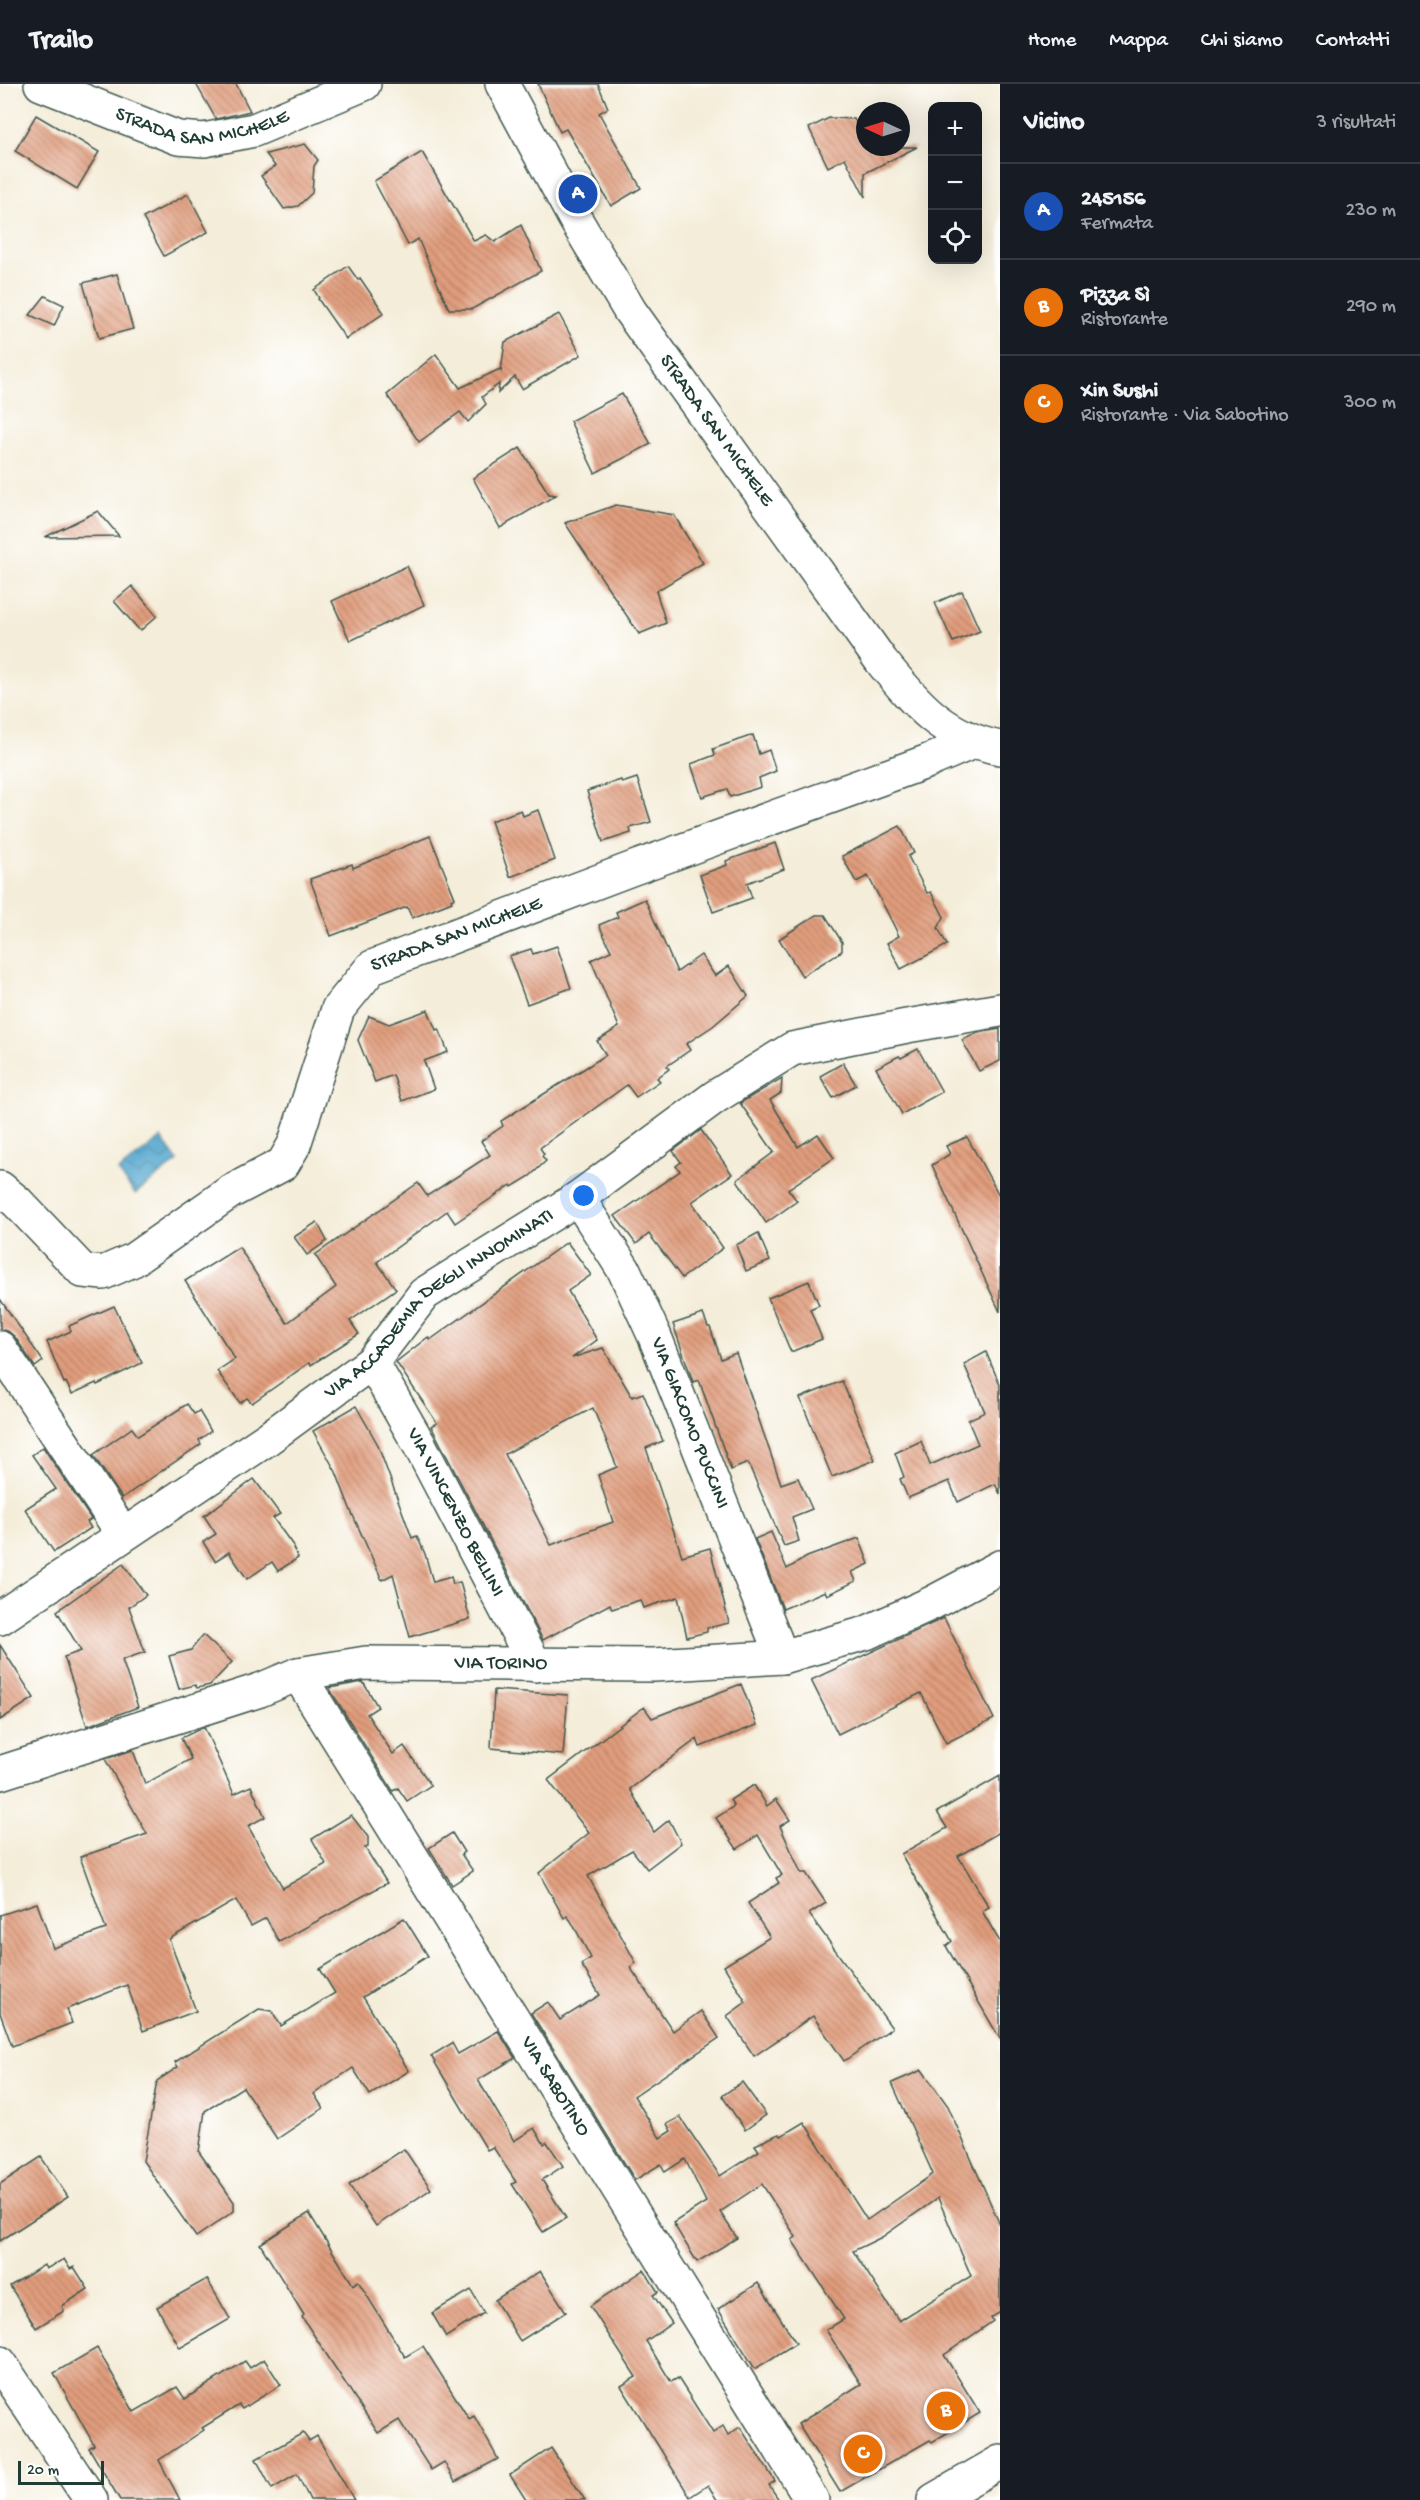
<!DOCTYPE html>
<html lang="it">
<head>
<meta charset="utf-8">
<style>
  :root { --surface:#171b24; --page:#242831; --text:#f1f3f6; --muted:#9ea1a6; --line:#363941; --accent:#b45309 }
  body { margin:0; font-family:"Gochi Hand",sans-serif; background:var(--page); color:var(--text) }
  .controls { position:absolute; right:18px; top:18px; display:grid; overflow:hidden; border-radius:12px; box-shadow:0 6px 24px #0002 }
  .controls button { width:54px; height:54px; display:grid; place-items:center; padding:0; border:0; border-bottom:2px solid var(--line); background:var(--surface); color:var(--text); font:30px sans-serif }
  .compass { position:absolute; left:856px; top:18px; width:54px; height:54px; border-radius:50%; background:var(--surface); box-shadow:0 6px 24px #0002; rotate:274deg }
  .scale { position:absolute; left:18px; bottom:15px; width:86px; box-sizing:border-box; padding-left:6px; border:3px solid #1f3d34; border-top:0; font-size:16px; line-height:21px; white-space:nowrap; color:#1f3d34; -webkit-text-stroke:4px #fff; paint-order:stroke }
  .you { position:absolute; left:584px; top:1112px; width:21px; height:21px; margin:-15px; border:4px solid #fff; border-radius:50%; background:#1a73e8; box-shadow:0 0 0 9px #1a73e833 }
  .badge { display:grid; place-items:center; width:39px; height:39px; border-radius:50%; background:var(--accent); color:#fff; font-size:20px; font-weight:700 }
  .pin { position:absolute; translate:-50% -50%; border:3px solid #fff; box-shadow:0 2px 6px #0006 }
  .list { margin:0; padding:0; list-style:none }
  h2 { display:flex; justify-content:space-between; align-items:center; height:78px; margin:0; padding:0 24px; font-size:26px }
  h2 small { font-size:20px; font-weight:400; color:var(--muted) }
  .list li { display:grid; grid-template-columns:39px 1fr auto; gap:18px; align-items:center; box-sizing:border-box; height:96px; padding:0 24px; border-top:2px solid var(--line) }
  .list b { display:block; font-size:22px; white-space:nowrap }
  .list p { margin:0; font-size:20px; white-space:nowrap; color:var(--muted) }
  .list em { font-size:20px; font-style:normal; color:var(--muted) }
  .icon { flex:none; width:33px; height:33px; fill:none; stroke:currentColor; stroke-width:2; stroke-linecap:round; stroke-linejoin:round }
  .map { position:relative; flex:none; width:1000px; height:2416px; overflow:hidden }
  header { display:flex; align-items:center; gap:36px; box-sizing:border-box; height:84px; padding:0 30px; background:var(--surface); border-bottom:2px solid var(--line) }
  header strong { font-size:28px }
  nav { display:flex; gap:33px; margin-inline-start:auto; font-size:21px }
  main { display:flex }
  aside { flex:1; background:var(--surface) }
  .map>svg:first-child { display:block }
</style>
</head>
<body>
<header>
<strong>Trailo</strong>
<nav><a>Home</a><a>Mappa</a><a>Chi siamo</a><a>Contatti</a></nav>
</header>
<main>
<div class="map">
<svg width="1000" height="2416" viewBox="0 0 1000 2416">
  <defs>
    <pattern id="water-waves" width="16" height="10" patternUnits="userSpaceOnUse" patternTransform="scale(1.5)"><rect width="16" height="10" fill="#51a5cd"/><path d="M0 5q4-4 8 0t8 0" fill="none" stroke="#4388a7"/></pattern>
    <pattern id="building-back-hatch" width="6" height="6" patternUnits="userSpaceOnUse" patternTransform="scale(1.5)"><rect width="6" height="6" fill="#e19d7d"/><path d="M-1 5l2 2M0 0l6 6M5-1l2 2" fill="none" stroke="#b68167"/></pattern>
  </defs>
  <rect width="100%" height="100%" fill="#fff"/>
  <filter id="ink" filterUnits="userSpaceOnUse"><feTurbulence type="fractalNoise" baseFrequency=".0167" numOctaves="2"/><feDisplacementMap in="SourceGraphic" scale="12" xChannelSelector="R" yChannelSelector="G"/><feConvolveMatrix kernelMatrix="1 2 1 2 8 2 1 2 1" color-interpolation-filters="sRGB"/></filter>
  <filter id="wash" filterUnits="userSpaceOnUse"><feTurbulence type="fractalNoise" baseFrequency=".008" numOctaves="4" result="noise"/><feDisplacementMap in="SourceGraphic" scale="24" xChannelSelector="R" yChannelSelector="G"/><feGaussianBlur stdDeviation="1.35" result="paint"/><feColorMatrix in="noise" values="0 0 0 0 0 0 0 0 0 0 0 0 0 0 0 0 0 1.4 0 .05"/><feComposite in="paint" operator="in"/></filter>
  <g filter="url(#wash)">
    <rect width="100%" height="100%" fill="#f4edd9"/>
    <path fill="url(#water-waves)" stroke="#387180" stroke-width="1.5" d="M161,1054l17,23 -43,33 -17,-23z"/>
    <g id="blocks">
      <g fill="url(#building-back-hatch)" fill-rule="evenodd">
        <path d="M196,0h40l14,27 -34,8z"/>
        <path d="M538,0h60l10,24 -9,5 42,75 -30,18 -45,-77 -6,3z"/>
        <path d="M36,31l63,37 -22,37 -62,-38z"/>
        <path d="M829,34l25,1 11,17v11h52l-52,26v24l-20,-39 -17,9 -19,-39z"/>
        <path d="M305,60l13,16 -4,6 -2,27 -14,13 -14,3 -23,-33 14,-10 -9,-12z"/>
        <path d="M422,68l52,89 12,-6 9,7 26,-17 20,46 -69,38h-23l-31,-70 -10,6 -34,-64z"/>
        <path d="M188,110l20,38 -44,24 -21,-38z"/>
        <path d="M348,182l10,14 2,-2 24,35 -38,26 -28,-40 1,-1 -5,-8z"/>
        <path d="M117,190l16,55 -34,9 -16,-55z"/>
        <path d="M45,212l19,9 -10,21 -24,-11z"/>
        <path d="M559,230l22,41 -59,34 -7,-12 -17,16 1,-9 -17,13 4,7 -18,18 -8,-10 -41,30 -32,-47 49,-41 24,34 40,-19 1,2 4,-29z"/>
        <path d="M622,310l29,50 -56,29 -25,-52z"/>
        <path d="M520,364l29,46 7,1 -56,33 -27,-50z"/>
        <path d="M616,421l58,10 29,48 -47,28 10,32 -27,11 -74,-111z"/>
        <path d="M98,427l21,25 -74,1z"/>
        <path d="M407,482l17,39 -74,36 -18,-40z"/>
        <path d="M132,502l25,30 -17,15 -26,-30z"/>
        <path d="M962,507l18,40 -27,11 -18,-39z"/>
        <path d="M753,651l6,19 10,-4 7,21 -17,7 2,9 -31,10 -3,-8 -25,8 -11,-33 24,-9 -2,-6z"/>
        <path d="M637,694l14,44 -21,6 1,5 -28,9 -16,-51 34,-11 1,3z"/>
        <path d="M521,726l2,6 15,-6 17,50 -45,17 -19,-56z"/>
        <path d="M900,742l14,27 -6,3 19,37 4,-1 13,25 -6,11 9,17 -46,24 -14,-26 12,-7 -11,-22 -20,-38 -12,6 -14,-26z"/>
        <path d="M430,752l25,62 -4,2 1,2 -40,16 -5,-11 -76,29 -21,-57 42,-15 1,4z"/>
        <path d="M775,759l9,26 -37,14 5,15 -39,14 -13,-37 27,-10 -1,-4z"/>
        <path d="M645,815l32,73 24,-17 14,21 14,-10 19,30 -35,30 -27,18 4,6 -23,16 2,3 -12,9 3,3 -24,16 -9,-12 -87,63 4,6 -2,2 4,5 -16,15 -18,11 -1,-2 -56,38 -8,-12 -70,51 19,27 -46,32 9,13 -48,31 -2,-2 -57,40 -5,-5 -7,5 -23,-32 18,-12 -50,-78 54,-34 48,76 49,-36 -21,-32 103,-72 9,13 63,-41 -9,-14 22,-15 -2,-5 105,-66 -9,-14 22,-14 -28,-67 20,-9 -12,-26 19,-8 -2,-5z"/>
        <path d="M816,831h9l17,27v9l-40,25 -23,-37z"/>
        <path d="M557,862l14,42 -44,16 -18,-48 22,-7 2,5z"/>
        <path d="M428,926l8,20 3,-1 9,23 -24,9 10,28 -32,12 -9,-26 -18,7 -17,-42 11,-24 20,8z"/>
        <path d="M1000,945v32l-21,10 -17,-31 16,-7z"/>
        <path d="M918,965l24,43 -40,22 -26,-46 23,-12 2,2z"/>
        <path d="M843,979l13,22 -23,13 -13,-22z"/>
        <path d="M782,994l-1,15 -11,7 28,47 20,-13 16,24 -46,31 9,12 -31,22 -29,-43 37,-28 -34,-49z"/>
        <path d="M701,1046l31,44 -40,28 31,46 -41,30 -33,-44 -13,10 -21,-28 65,-45 -4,-5 5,-4 -8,-11z"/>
        <path d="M967,1053l33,60v115l-68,-147 18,-11 -4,-8z"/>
        <path d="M317,1138l10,19 -20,14 -13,-18z"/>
        <path d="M758,1149l12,28 -24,10 -10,-26z"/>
        <path d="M567,1158l24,33 -23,16 29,49 -25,18 31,-10 29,49 11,-4 20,48 -17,7 36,108 28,-8 19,75 -22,5v4l-20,5 -9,-40 -35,11 -3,-8 -28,9 -2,-5 -67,36 -112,-214 6,-3 -41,-61 32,-25 2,3zM593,1324l24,59 -19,8 15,47 -62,23 -46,-91z"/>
        <path d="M809,1197l10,24 -9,4 12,30 -31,13 -23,-54z"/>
        <path d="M0,1215l43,62 -8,6 -20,-30 -6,-5 -9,-3z"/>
        <path d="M114,1222l28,57 -45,22 -1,-2 -24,11 -6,-12 -2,1 -17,-41 24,-11 -2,-5z"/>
        <path d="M703,1230l5,13h2l11,32 15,-6 45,131 17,-6 14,31 -20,8 7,24 -15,5 -36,-83 -17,7 -32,-90 -6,2 -20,-58z"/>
        <path d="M986,1268l14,33v109l-5,-10 -37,18 -9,-21 -41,17 -8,-19 4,-2 -9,-24 26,-12 9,24 48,-21 -10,-24 17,-8 -21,-48z"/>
        <path d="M842,1297l33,79 -43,17 -32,-79z"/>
        <path d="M187,1320l7,10 5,-3 12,20 -12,9 2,4 -79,54 -29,-43 39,-27 6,8z"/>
        <path d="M356,1322l21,37 35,95 5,-2 8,18 8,28 18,-5 2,7 7,-2 10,37 -60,18 -17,-63 -11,6 -31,-69 -15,-39 -23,-41z"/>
        <path d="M43,1363l48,72 -4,3 4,6 -37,24 -29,-43 31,-20 -24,-34z"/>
        <path d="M254,1395l26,35 -7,4 21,29 -1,1 5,10 -20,13 -6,-9 -25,17 -18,-27 -14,9 -12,-19 13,-8 -12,-18z"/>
        <path d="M771,1448l16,37 20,-12 52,-19 10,26 -17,8 4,9 -29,14 -2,-4 -42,18 -28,-70z"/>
        <path d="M123,1480l23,31 -17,12 16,45 -23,8 16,47 -51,19 -23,-69 17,-6 -24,-40z"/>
        <path d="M944,1534l50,101 -48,24 -25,-50 -83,41 -27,-54z"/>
        <path d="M203,1551l29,27 -22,23 -13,3 -2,-3 -16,4 -10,-33 22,-6z"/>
        <path d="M0,1561l34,53 -34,22z"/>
        <path d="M363,1598l15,25 -11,7 26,40 11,-8 27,39 -24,16 -9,-13 -5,3 -64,-103z"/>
        <path d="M741,1600l16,41 -57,22 -3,-8 -67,50 24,43 15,-12 12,23 -34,26 -15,-19 -44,26 48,87 -6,4 43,64 28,-20 18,27 -85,58 26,42 11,-7 -4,-7 13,-7 40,59 39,-25 -4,-6 24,-11 2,2 23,-14 63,98 66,-46 -41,-91 30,-13 26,36 52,119v87l-9,6 2,3 -49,34 36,58 -48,29 -2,-2 -90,52 -42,-68 63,-40 -35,-54 18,-11 -52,-79 4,-3 -34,-53 -42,28 17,26 -40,24 -24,-39 33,-21 -21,-43 -20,13 -4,-8 -26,16 -104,-167 17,-11 12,18 40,-25 -19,-31 10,-6 -20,-37 -4,-5 -3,2 -25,-45 50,-40 -41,-53 96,-73 8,11zM938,2114l33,78 -72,45 -46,-70 29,-14z"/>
        <path d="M494,1606l74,5 -5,60 -72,-7z"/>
        <path d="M204,1643l30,67 17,-8 14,31 -17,9 35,62 43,-24 -14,-25 39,-24 17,22v10l-3,1 22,35 -108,59 -13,-24 -15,8 -15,-26 -67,39 27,72 -53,20 -16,-46 -60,24 5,14 -60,23 -12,-33v-98l37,-12 16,45 53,-19 -26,-72 67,-23 -42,-75 28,-9 12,34 46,-25 -10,-21z"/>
        <path d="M1000,1692v56l-42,24 31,51 -7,4 18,31v97l-54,-93 6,-5 -51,-87 46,-26 -10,-16z"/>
        <path d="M754,1701l13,21 9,-7 14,21 -10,6 21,47h5l20,30 -17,11 83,114 -48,33 -31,-45 -59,40 -27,-40 19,-14 -22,-36 46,-29 -22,-34 31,-20 -3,-5 6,-3 -24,-40 -21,14 -21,-31 18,-12 -4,-6z"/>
        <path d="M452,1749l12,19 -3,2 12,17 -21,14 -23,-37z"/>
        <path d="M404,1834l24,38 -65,41 46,74 -39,24 -17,-27 -39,26 9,14 -46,31 -34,-52 -38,24 -6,41 35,50v9l-38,26 -53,-76 14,-80 21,-14 -3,-5 84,-53 13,2 9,15 54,-33 -15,-24z"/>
        <path d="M498,1947l17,27 -37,22 36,61 20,-13 10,16 3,-2 16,24 -21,14 24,38 -23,14 -31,-48 4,-2 -23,-35 -6,3 -56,-94 21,-13 6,11z"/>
        <path d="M742,1998l24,33 -21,15 -23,-34z"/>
        <path d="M404,2065l27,40 -55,37 -27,-41z"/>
        <path d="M41,2073l27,40 -68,44v-57z"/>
        <path d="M309,2129l44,72 5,-4 47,76 18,-11 46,73 5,-3 24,43 -43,23 -11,-20 -13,8 -32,-50 -21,13 -76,-116 2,-2 -44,-71z"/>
        <path d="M64,2175l6,10 4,-2 14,22 -26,17 2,5 -28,17 -26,-42 34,-21 2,4z"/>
        <path d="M644,2186l14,22 -5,3 19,28 -26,18 25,41 7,-4 35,55 10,-7 5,9 12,-8 35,54 -6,4 10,15h-62l-9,-15 -18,12 -69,-111 15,-9 -46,-71z"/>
        <path d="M540,2187l26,41 -46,29 -25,-41z"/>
        <path d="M207,2195l23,40 -50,29 -23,-41z"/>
        <path d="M758,2199l38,60 -41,26 -37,-60z"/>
        <path d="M471,2206l13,23 -38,24 -14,-24z"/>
        <path d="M97,2264l37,64 43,-25 8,12 60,-38 5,7 14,-9 17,26 -39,24 -3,-4 -37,23 2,2 -45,30 21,40h-60l-31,-52 5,-3 -40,-72z"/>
        <path d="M303,2349l6,8 8,-5 37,64h-44l-13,-26 -25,15 -16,-30z"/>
        <path d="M551,2364l34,52h-59l-16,-25z"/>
      </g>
    </g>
  </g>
  <g filter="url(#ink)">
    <use href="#blocks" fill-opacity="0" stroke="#3f574d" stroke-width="1.5"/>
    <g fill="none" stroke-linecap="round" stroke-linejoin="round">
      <defs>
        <g id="street">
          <path id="s1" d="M41,0l137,54 26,2 50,-10 110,-46"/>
          <path id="s2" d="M0,1104l17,14 66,69 20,2 30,-13 97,-68 53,-28 11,-19 44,-136 34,-42 259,-98 295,-107 47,-20"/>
          <path id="s3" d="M578,1114l46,72 31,67 127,320"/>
          <path d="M0,1264l123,186"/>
          <path id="s4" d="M372,1278l47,82 116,221"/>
          <path id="s5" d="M0,1534l267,-179 105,-77 52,-68 154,-96 137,-101 77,-48 115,-23 93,-16"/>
          <path id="s6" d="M298,1590l514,826"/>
          <path id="s7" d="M0,1689l260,-83 38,-16 68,-11 288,2 128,-8 84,-24 66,-30 68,-36"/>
          <path d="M0,2279l91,137"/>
        </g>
        <g id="secondary">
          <path id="s8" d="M502,0l72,133 56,94 252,351c34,42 62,75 118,86"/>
          <path d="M934,2416l66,-38"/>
        </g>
      </defs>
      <use href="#street" stroke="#3f574d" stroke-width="36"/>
      <use href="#secondary" stroke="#3f574d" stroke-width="36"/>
      <use href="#street" stroke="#fff" stroke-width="33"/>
      <use href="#secondary" stroke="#fff" stroke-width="33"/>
    </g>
  </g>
  <g text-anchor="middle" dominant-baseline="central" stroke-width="4.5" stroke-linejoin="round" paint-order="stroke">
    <g font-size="20" fill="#1f3d34" stroke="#fff">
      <text stroke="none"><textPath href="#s1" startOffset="171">STRADA SAN MICHELE</textPath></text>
      <text stroke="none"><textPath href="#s8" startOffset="408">STRADA SAN MICHELE</textPath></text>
      <text stroke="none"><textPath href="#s2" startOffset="658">STRADA SAN MICHELE</textPath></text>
      <text stroke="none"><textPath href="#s5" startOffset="542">VIA ACCADEMIA DEGLI INNOMINATI</textPath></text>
      <text stroke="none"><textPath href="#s3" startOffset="252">VIA GIACOMO PUCCINI</textPath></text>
      <text stroke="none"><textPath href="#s4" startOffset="172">VIA VINCENZO BELLINI</textPath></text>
      <text stroke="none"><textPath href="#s7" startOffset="518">VIA TORINO</textPath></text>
      <text stroke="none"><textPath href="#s6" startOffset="486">VIA SABOTINO</textPath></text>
    </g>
  </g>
</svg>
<div class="controls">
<button>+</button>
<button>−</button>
<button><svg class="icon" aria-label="locate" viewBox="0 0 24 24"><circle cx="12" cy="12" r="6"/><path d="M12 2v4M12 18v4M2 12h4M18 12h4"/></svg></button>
</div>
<svg class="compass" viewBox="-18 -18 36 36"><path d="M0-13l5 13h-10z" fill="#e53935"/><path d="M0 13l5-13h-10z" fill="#9ea1a6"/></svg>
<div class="scale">20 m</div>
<div class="you"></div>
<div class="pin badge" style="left:578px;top:110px;background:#1a4fb4">A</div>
<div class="pin badge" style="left:946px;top:2327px;background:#e8710a">B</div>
<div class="pin badge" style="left:863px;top:2370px;background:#e8710a">C</div>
</div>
<aside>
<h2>Vicino<small>3 risultati</small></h2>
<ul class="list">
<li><span class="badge" style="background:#1a4fb4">A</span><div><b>245156</b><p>Fermata</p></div><em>230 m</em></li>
<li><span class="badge" style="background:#e8710a">B</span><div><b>Pizza Sì</b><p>Ristorante</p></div><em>290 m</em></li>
<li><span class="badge" style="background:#e8710a">C</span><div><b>Xin Sushi</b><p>Ristorante · Via Sabotino</p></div><em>300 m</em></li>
</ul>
</aside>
</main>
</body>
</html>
